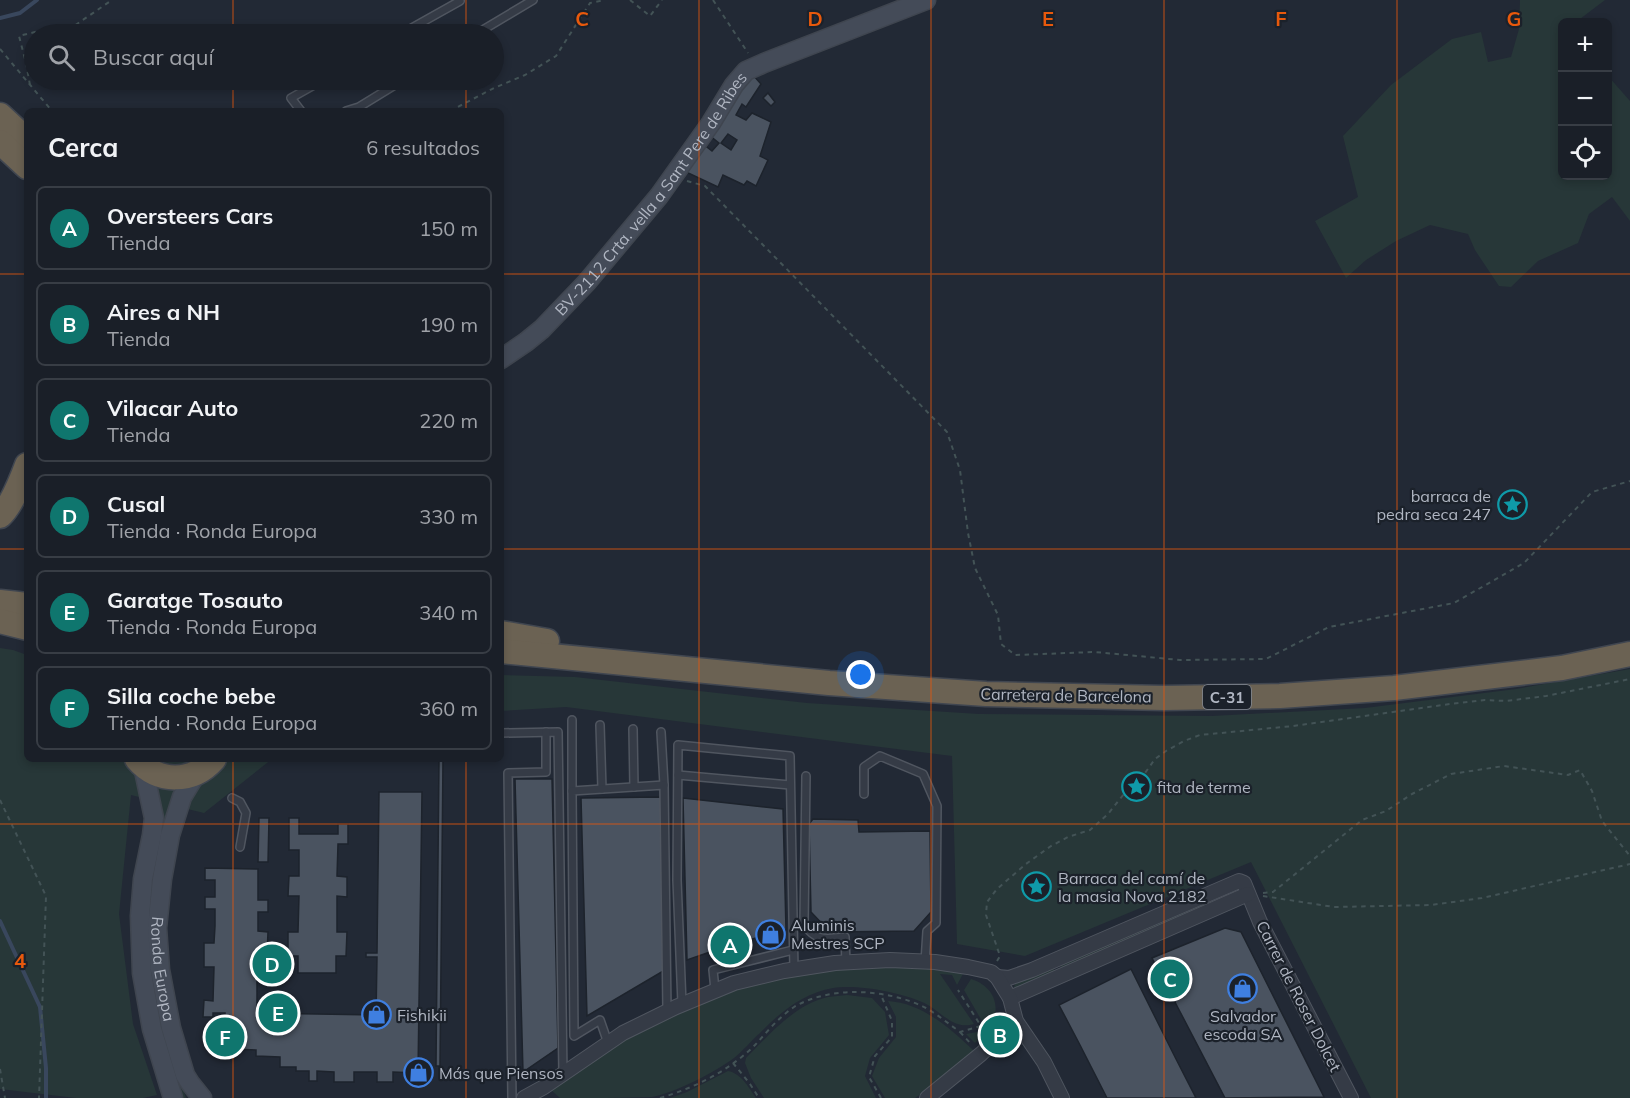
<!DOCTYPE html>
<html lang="es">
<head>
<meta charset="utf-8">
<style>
  :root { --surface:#1a1f28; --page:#272c34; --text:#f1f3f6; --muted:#9fa2a8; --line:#383d45; --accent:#0f766e }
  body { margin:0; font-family:Mulish,sans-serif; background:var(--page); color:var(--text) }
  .controls { position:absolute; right:18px; top:18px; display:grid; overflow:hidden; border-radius:9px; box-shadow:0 3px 9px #0003 }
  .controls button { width:54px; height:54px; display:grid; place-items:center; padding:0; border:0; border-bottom:2px solid var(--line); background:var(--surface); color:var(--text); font:30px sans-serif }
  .you { position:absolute; left:861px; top:675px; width:21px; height:21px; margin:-15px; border:4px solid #fff; border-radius:50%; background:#1a73e8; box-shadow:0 0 0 9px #1a73e833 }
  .badge { display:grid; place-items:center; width:39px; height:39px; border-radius:50%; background:var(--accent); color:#fff; font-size:20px; font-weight:700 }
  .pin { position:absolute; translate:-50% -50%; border:3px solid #fff; box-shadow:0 2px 6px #0006 }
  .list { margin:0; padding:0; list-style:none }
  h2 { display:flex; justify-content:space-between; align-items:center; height:78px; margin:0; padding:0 24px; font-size:26px }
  h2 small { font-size:20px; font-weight:400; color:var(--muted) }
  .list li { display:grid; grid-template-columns:39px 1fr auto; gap:18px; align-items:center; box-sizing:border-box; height:84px; margin:0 12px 12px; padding:0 12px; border:2px solid var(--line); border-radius:9px }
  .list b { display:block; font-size:22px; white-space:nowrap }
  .list p { margin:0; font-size:20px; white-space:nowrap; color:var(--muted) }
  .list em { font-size:20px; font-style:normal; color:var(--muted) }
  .icon { flex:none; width:33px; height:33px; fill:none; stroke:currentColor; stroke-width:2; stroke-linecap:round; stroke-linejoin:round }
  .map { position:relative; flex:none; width:1630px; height:1098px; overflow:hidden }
  .search { position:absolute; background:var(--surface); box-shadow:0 3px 9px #0003; left:24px; top:24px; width:480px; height:66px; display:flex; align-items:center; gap:15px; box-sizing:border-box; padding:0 21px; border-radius:33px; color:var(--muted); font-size:22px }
  .panel { position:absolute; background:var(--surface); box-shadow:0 3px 9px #0003; left:24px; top:108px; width:480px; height:654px; border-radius:9px }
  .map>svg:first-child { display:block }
</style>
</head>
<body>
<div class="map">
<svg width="1630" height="1098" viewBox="0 0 1630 1098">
  <rect width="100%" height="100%" fill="#222935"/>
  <g fill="#273738">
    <path d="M1520,0h85l-29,22h-14v154h46v-100l22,25v120l-18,-24 -23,17 -11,29 -40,18 -27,26 -12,-1 -24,-36 -7,-16 -38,-9 -34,16 -30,19 -20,18 -31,-57 43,-24 -15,-61 48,-51 61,-46 29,-7 7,30 23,-5 8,-28z"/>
    <path d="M0,648l13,2 14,5v104h245l-68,54 -33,-8 -10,34 7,203 18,56h-4l-24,-71 -12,-81 9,-145 -24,-6 -12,119 14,110 24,71 -14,3h-67l-76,-9z"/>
    <path d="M1630,669v429h-259l-120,-236 -226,94 -68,-12 -5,-188 -386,-49 -65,4v-36l74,2 232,26 172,11 233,2 153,-8 151,-19z"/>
    <path d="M1205,902l1,4 -144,63 -2,-4z"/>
    <path d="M889,966l39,2 36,4 -7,13 -5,-10 -12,-1 34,50c-22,7 -34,-15 -52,-22 -23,-10 -65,-18 -89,-14 -29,5 -53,24 -73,45 -9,8 -17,18 -26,25 -19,14 -59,35 -82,39 -27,1 -64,1 -92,1l-9,-8 76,-53 90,-41 42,-13 34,-7 44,-7z"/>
    <path d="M1053,968l2,4 -37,17 -4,-2 1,-3z"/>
    <path d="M971,979c23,7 32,29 18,50 -4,5 -10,9 -14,14l-9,-9 11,-2 9,-4 -22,-38z"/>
    <path d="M847,995l25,3 13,14 4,23 -19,23 -5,18 11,22h-112l-13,-20 -6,-15 1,-5c23,-23 49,-54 82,-61 6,-1 13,-1 19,-2z"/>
    <path d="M888,1001c34,2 62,27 86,50l-44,37 -15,10h-30l-13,-22 7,-18 17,-21v-20z"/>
    <path d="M728,1071c13,2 21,17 28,27h-86l17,-6z"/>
  </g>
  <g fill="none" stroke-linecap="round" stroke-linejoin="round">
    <g stroke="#39475d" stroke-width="4">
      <path d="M0,18l20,-5 17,-13"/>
      <path d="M0,921l40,86 6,61v30"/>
    </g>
  </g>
  <g fill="#4a5360" stroke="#1d232c" stroke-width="1.5" fill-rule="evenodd">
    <path d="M753,75l8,9 -15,23 -4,-3 -6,11 10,5 6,-7 19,9 -11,34 8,4 -12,26 -9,-5 -3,4 -21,-10 -5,12 -32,-15 17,-28 9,7 7,-8 -10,-8 34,-55zM728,134l9,6 -6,10 -10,-7z"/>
    <path d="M768,93l7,9 -4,4 -8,-8z"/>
    <path d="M439,759h4l-3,307h-4z"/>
    <path d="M515,779h37l6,269 -35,24z"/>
    <path d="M379,792h43l-4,281 -25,-1v10h-16v-10h-23v10h-20v-10l-17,-1v10h-8v-10h-13v-4h-16v-10l-24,-1v-6l-22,-1 1,-12h-10v-24h-12v4h-10l1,-17 9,1 1,-34h-10v-24h10l1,-17v-17h-10v-12h10v-17h-10v-12l53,1v31h10v12h-10v19l10,1 -1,23h-10v58l119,2 1,-58h-11v-4h11z"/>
    <path d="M661,797l4,173 -78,46 -6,-218z"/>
    <path d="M683,798l100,11 3,121 -56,15 -43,15z"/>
    <path d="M259,818h10l-1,44h-10z"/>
    <path d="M289,818h10v16h39v-10h10v20h-10l-1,32 10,1v20l-10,-1v36h10l-1,24h-10v17h-38v-17h-10v-24h10l1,-36h-11l1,-20h10v-26h-10z"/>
    <path d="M813,819l45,1 1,12 71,-1 1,81 -17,19 -84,1 -19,-20 -2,-88z"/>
    <path d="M1225,928l16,4 83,165 -99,1 -73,-140z"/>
    <path d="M1131,969l45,90 20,39h-89l-27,-53 -21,-40z"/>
  </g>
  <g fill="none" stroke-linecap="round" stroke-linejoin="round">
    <defs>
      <g id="lane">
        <path d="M401,34l59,-33"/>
        <path d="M476,34l57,-34"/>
        <path d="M301,111l-10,-13 32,-18"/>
        <path d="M346,111l13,-4 44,-27"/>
        <path d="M600,725l2,64"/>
        <path d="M633,729l1,58"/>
        <path d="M661,732l3,53"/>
        <path d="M501,733l57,-1 5,342"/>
        <path d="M678,775l112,10"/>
        <path d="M806,776l-2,148c12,18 22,15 41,13l1,26"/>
        <path d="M572,791v-71"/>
        <path d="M864,794v-27l16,-11 43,18 14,32 -1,117 -9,8 -2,31"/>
        <path d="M232,798l8,4 6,11 -6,34"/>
        <path d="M715,990l-2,-20 80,-20"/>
        <path d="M682,1004l-5,-124 1,-135 112,11 4,214"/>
        <path d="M608,1043l-8,-23 -26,16 -2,-245 92,-6 3,226"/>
        <path d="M512,1098l-4,-325 38,-1v-40"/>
      </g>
      <g id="street">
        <path d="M997,977l12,1 23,-8 207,-89 5,2 16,39 91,176"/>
        <path d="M1010,998l238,-104"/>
        <path d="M524,1098l20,-11 79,-54 53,-26 58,-24 50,-12 51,-8 55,-3 45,2 33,5 23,5 6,5 13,21 6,23 28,41 18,36"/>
        <path d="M927,1098l54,-44 35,-33"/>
      </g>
      <g id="secondary">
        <path id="s1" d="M501,359l25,-17 16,-13 45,-47 72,-86 52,-73 23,-38 12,-14 18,-8 162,-63"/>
        <path d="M143,766l11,52 -2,17 -9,44 -3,37 2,57 10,56 21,69"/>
        <path id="s2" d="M196,774l-14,23 -12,38 -8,44 -5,49 3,42 11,58 14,47 5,8 12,15"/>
      </g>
      <g id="highway">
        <path d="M0,115l27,25"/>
        <path d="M0,142l27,25"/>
        <path d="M0,516c12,-11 21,-35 27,-51"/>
        <path d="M0,602l27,3"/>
        <path d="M0,621l27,7"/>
        <path d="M501,633l46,8"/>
        <path d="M501,651l328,32 157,11 178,4 116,-2 114,-8 168,-20 68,-14"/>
        <path d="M137,759c21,25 56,24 77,0"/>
      </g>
    </defs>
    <use href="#lane" stroke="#505660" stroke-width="10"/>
    <use href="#street" stroke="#505660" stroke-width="16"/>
    <use href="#secondary" stroke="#3f454f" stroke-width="21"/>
    <use href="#highway" stroke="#404650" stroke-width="27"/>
    <g stroke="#435356" stroke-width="2" stroke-dasharray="4.5 4.5" stroke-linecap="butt">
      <path d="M630,0l20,16 12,-16"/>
      <path d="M713,0l35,53"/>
      <path d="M0,49l52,62"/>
      <path d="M30,85l-4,-22 -7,-27 24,-6 31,-4 38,-26"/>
      <path d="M450,111l44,-23 31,-13 31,-19 34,-53 15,-3"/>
      <path d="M687,181l18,5 242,246 13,38 8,63 7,35 23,47 3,29 14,11 80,-3 85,8 86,-1 63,-32 125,-24 70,-40 68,-71 38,-11"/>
      <path d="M0,800l46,96 -7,202"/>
      <path d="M1263,893l10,-1 89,-72 24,-9 26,-17 39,-20 53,-8 64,9 12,-5 12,21 10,30 28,35"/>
      <path d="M1263,896l71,11 97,-2 51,-7 148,-34"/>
      <path d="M997,961l3,-5 -14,-41 1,-13 10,-13 29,-25 25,-18 17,-9 22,-7 18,-16 24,-30 13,-11 10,-14 11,-8 18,-10 16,-6 93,-9 157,-22 35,-4 21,1 40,-5 84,-17"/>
      <path d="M960,1032l12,13"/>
      <path d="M733,1063l17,21 9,14"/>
      <path d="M0,1069l5,29"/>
      <path d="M660,1098c34,-10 69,-27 95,-53 12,-13 24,-28 39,-38 37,-22 95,-18 132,1 12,7 23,16 34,24l21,-6 -23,-36"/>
      <path d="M881,1098l-12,-21 6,-21 17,-19v-16l-11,-26"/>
    </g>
    <use href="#lane" stroke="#353b46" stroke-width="7"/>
    <use href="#street" stroke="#353b46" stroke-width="14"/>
    <use href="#secondary" stroke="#444b58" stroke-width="18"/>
    <use href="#highway" stroke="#6b6253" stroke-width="24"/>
  </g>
  <path fill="none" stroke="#e8590c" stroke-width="1.5" stroke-opacity="0.55" d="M233,0v34M466,0v34M699,0v1098M931,0v1098M1164,0v1098M1397,0v1098M233,80v31M466,80v31M0,274h27M501,274h1129M0,549h27M501,549h1129M233,759v339M466,759v339M0,824h1630"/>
  <defs>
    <symbol id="sight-ring" viewBox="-11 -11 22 22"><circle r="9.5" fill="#1b212a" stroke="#0f9aa8" stroke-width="1.5"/><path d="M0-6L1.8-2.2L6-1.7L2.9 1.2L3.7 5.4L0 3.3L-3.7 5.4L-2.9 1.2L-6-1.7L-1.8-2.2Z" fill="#0f9aa8"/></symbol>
    <symbol id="shop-ring" viewBox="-11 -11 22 22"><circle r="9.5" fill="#1b212a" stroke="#3f7fe0" stroke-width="1.5"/><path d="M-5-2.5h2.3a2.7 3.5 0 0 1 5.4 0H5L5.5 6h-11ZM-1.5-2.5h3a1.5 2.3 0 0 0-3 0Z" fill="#3f7fe0"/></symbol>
  </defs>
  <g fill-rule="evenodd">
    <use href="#sight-ring" x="1496" y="488" width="33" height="33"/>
    <use href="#sight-ring" x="1120" y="770" width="33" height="33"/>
    <use href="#sight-ring" x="1020" y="870" width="33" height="33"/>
    <use href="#shop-ring" x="754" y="918" width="33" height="33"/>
    <use href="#shop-ring" x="1226" y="972" width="33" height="33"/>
    <use href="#shop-ring" x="360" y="998" width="33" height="33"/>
    <use href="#shop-ring" x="402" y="1056" width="33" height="33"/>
  </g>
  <g text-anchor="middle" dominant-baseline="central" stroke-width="4.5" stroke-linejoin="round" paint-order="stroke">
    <rect fill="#1b212a" stroke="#838994" stroke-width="1.5" x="1203" y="685" width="48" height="24" rx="4.5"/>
    <g font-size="15" font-weight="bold" fill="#b0b6c2">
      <text x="1227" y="697">C-31</text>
    </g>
    <g font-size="16" fill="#b0b6c2" stroke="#1b212a">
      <text stroke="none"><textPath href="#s1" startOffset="225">BV-2112 Crta. vella a Sant Pere de Ribes</textPath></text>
      <text transform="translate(1066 695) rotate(1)">Carretera de Barcelona</text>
      <text stroke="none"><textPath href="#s2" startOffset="202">Ronda Europa</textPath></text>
      <text transform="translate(1299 996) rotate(63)">Carrer de Roser Dolcet</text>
    </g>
    <g font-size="16" fill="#b0b6c2" stroke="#1b212a" text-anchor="start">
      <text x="1491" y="496" text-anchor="end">barraca de<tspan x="1491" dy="18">pedra seca 247</tspan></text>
      <text x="1157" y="787">fita de terme</text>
      <text x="1058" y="878">Barraca del camí de<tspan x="1058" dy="18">la masia Nova 2182</tspan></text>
      <text x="791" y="925">Aluminis<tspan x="791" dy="18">Mestres SCP</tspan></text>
      <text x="397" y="1015">Fishikii</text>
      <text x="1243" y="1016" text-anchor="middle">Salvador<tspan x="1243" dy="18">escoda SA</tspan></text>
      <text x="439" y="1073">Más que Piensos</text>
    </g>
  </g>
  <g font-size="20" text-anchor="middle" font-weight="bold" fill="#e8590c" stroke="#1b212a" stroke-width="4.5" stroke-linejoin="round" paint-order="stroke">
    <text x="582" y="26">C</text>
    <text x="815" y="26">D</text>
    <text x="1048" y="26">E</text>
    <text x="1281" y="26">F</text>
    <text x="1514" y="26">G</text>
    <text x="20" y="968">4</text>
  </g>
</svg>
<div class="controls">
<button>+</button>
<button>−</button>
<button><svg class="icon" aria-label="locate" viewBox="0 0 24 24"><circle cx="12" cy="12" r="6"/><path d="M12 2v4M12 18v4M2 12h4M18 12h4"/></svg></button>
</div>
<div class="you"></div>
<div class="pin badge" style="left:730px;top:945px">A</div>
<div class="pin badge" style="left:1000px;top:1035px">B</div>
<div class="pin badge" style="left:1170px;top:979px">C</div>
<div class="pin badge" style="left:272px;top:964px">D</div>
<div class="pin badge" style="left:278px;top:1013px">E</div>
<div class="pin badge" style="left:225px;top:1037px">F</div>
<div class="search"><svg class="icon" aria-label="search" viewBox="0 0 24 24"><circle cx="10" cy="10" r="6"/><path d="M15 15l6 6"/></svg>Buscar aquí</div>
<section class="panel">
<h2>Cerca<small>6 resultados</small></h2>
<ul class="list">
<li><span class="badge">A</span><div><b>Oversteers Cars</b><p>Tienda</p></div><em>150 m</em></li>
<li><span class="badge">B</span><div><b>Aires a NH</b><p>Tienda</p></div><em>190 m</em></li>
<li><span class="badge">C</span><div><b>Vilacar Auto</b><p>Tienda</p></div><em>220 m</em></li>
<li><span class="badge">D</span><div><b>Cusal</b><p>Tienda · Ronda Europa</p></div><em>330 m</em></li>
<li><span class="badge">E</span><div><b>Garatge Tosauto</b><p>Tienda · Ronda Europa</p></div><em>340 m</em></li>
<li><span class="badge">F</span><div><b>Silla coche bebe</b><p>Tienda · Ronda Europa</p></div><em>360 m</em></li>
</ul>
</section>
</div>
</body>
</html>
